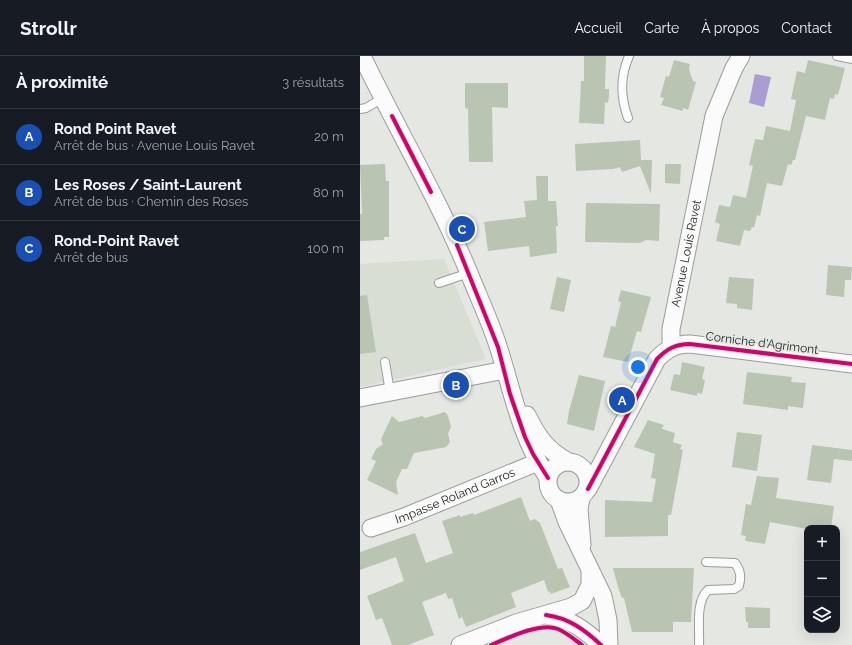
<!DOCTYPE html>
<html lang="fr">
<head>
<meta charset="utf-8">
<style>
  :root { --surface:#171b24; --page:#242831; --text:#f1f3f6; --muted:#9ea1a6; --line:#363941; --accent:#676865 }
  body { margin:0; font-family:Raleway,sans-serif; background:var(--page); color:var(--text) }
  .controls { position:absolute; right:12px; bottom:12px; display:grid; overflow:hidden; border-radius:8px; box-shadow:0 4px 16px #0002 }
  .controls button { width:36px; height:36px; display:grid; place-items:center; padding:0; border:0; border-bottom:1px solid var(--line); background:var(--surface); color:var(--text); font:20px sans-serif }
  .you { position:absolute; left:278px; top:311px; width:14px; height:14px; margin:-10px; border:3px solid #fff; border-radius:50%; background:#1a73e8; box-shadow:0 0 0 6px #1a73e833 }
  .badge { display:grid; place-items:center; width:26px; height:26px; border-radius:50%; background:var(--accent); color:#fff; font-size:13px; font-weight:700 }
  .pin { position:absolute; translate:-50% -50%; border:2px solid #fff; box-shadow:0 1px 4px #0006 }
  .list { margin:0; padding:0; list-style:none }
  h2 { display:flex; justify-content:space-between; align-items:center; height:52px; margin:0; padding:0 16px; font-size:17px }
  h2 small { font-size:13px; font-weight:400; color:var(--muted) }
  .list li { display:grid; grid-template-columns:26px 1fr auto; gap:12px; align-items:center; box-sizing:border-box; height:56px; padding:0 16px; border-top:1px solid var(--line) }
  .list b { display:block; font-size:15px; white-space:nowrap }
  .list p { margin:0; font-size:13px; white-space:nowrap; color:var(--muted) }
  .list em { font-size:13px; font-style:normal; color:var(--muted) }
  .icon { flex:none; width:22px; height:22px; fill:none; stroke:currentColor; stroke-width:2; stroke-linecap:round; stroke-linejoin:round }
  .map { position:relative; flex:none; width:492px; height:589px; overflow:hidden }
  header { display:flex; align-items:center; gap:24px; box-sizing:border-box; height:56px; padding:0 20px; background:var(--surface); border-bottom:1px solid var(--line) }
  header strong { font-size:19px }
  nav { display:flex; gap:22px; margin-inline-start:auto; font-size:14px }
  main { display:flex }
  aside { flex:1; background:var(--surface) }
  .map>svg:first-child { display:block }
</style>
</head>
<body>
<header>
<strong>Strollr</strong>
<nav><a>Accueil</a><a>Carte</a><a>À propos</a><a>Contact</a></nav>
</header>
<main>
<aside>
<h2>À proximité<small>3 résultats</small></h2>
<ul class="list">
<li><span class="badge" style="background:#1a4fb4">A</span><div><b>Rond Point Ravet</b><p>Arrêt de bus · Avenue Louis Ravet</p></div><em>20 m</em></li>
<li><span class="badge" style="background:#1a4fb4">B</span><div><b>Les Roses / Saint-Laurent</b><p>Arrêt de bus · Chemin des Roses</p></div><em>80 m</em></li>
<li><span class="badge" style="background:#1a4fb4">C</span><div><b>Rond-Point Ravet</b><p>Arrêt de bus</p></div><em>100 m</em></li>
</ul>
</aside>
<div class="map">
<svg width="492" height="589" viewBox="0 0 492 589">
  <rect width="100%" height="100%" fill="#e5e7e3"/>
  <path fill="#d8ded4" d="M84,203l42,100 -126,28v-123z"/>
  <path fill="#a99dd3" d="M395,18l16,3 -7,30 -15,-4z"/>
  <g fill="#bac4b3">
    <path d="M224,0h22l-1,33h4v7l-1,7 -3,-1 -1,22 -25,-1 2,-42h3z"/>
    <path d="M314,4l16,4 -1,5 4,12 3,1 -8,28 -5,-2v3l-22,-6 3,-7 -4,-1 6,-21 3,1z"/>
    <path d="M448,4l37,8 -7,27 -3,-1 -1,5 -4,-1 -5,22 -19,-4 -11,44h-2l-2,5 -3,-1 -6,22 -15,-3 -7,33 -3,-1 -3,13 -2,-1 -2,4 -6,-1 -4,16 -24,-5 4,-17 -5,-2 4,-17 11,2 3,-12 13,3 7,-32 -4,-1 6,-26 8,1 3,-14 24,5 6,-31 -5,-1 6,-28 8,2z"/>
    <path d="M105,27h43v25l-16,-1 1,55h-24l-1,-53 -3,-1z"/>
    <path d="M280,84l1,20h11l-1,34 -11,-28 -18,6 -2,-5 -7,2 -37,2 -1,-27z"/>
    <path d="M25,108l1,17h3v56h-5v3l-24,1v-27h2l-2,-49z"/>
    <path d="M305,108h16l-1,20 -15,-1z"/>
    <path d="M176,120h12v25h8l2,25h-2l1,27 -27,4 -1,-11 -41,5 -4,-29 42,-5 -2,-16 13,-1z"/>
    <path d="M226,147l74,1 -1,37 -13,-1 -6,3 -55,-1z"/>
    <path d="M468,209l24,2 -1,13h-6l-1,17 -18,-2z"/>
    <path d="M197,221l14,3 -7,32 -14,-3z"/>
    <path d="M369,221l25,2 -2,31 -15,-2v-4l-11,-1z"/>
    <path d="M261,234l30,7 -10,35 -4,-1 -9,31 -25,-5 8,-31 4,1 6,-25 -3,-1z"/>
    <path d="M7,239l9,57 -16,2v-58z"/>
    <path d="M322,306l23,5 -3,12 3,1 -3,14 -5,-1v3l-27,-6 4,-16 6,1z"/>
    <path d="M387,316l45,5 -1,5 15,1 -3,25 -15,-2v4l-45,-6z"/>
    <path d="M219,319l26,6 -11,50 -27,-7 2,-13z"/>
    <path d="M85,356l3,4 3,11 -3,7 2,8 -4,5 -32,6 -7,16h-5l-6,13 2,13 -31,-15 9,-19 -5,-2 5,-10 7,-5 -2,-5 11,-23 7,6 23,-6 3,2z"/>
    <path d="M288,364l16,5 -2,4 13,4 -2,9 9,3 -2,4 3,1 -12,65h-3v21l-63,1v-37l47,2 4,-23 -5,-1 4,-24 -21,-7z"/>
    <path d="M377,376l25,3 -5,36 -25,-4z"/>
    <path d="M452,389l40,5v11l-18,-2 -3,24 -24,-3z"/>
    <path d="M397,420l22,2 -3,20 58,8 -3,22 -24,1 -37,-7 -5,22 -20,-3 1,-5 -5,-1 5,-31 5,1z"/>
    <path d="M161,441l9,24 5,-2 5,4 18,46 4,-1 8,19 -19,7 -1,-3 -2,1 -4,-12 -33,13 5,14 -50,20 -4,-10 -3,2 -7,-21 -4,1 -2,-6 -24,9 12,33 -26,10h-16l-10,-27 -6,2 -9,-24 37,-15 -8,-24 -36,13v-18l55,-19 11,30 27,-10 -11,-32 18,-6v2l13,-4 1,2z"/>
    <path d="M253,512h81l-3,54h-18v10h-41l-8,-34h-2l-4,-11z"/>
    <path d="M385,551l25,1v20h-22v-6h-2z"/>
  </g>
  <g fill="none" stroke-linecap="round" stroke-linejoin="round">
    <defs>
      <g id="lane">
        <path d="M477,0l15,3"/>
        <path d="M0,53l6,-1 17,-10"/>
        <path d="M268,62c-8,-22 -8,-41 1,-62"/>
        <path d="M79,227l30,-10"/>
        <path d="M25,306l5,30"/>
        <path d="M339,589c1,-16 -4,-43 9,-55l26,-1 5,-3c2,-9 2,-15 -4,-23l-29,-1"/>
      </g>
      <g id="street">
        <path d="M2,0c35,73 76,142 107,217 10,25 22,50 30,76 14,45 22,89 49,129"/>
        <path id="s1" d="M311,292v-19l43,-213 20,-48 7,-12"/>
        <path d="M0,342l145,-28"/>
        <path d="M167,359c10,21 20,35 40,46"/>
        <circle cx="208" cy="426" r="20"/>
        <path d="M228,433l69,-130c10,-10 18,-15 33,-15l162,20"/>
        <path d="M221,442l-2,11 3,36"/>
        <path d="M199,444l8,22 36,74 5,24 1,25"/>
        <path id="s2" d="M11,472l33,-11 134,-55"/>
        <path d="M186,559c23,3 39,15 55,30"/>
        <path d="M100,589l56,-22 55,-16 11,-6 8,-16v-14"/>
      </g>
    </defs>
    <use href="#lane" stroke="#9a9c99" stroke-width="10"/>
    <use href="#street" stroke="#9a9c99" stroke-width="19"/>
    <use href="#lane" stroke="#fbfbfb" stroke-width="8"/>
    <use href="#street" stroke="#fbfbfb" stroke-width="17"/>
    <defs>
      <g id="cycleway">
        <path d="M32,60l39,76"/>
        <path d="M97,189l41,102 12,47 15,43 8,17 15,24"/>
        <path d="M228,433l69,-130c10,-10 18,-15 33,-15l162,20"/>
        <path d="M186,559c23,3 39,15 55,30"/>
        <path d="M131,589c17,-7 49,-23 67,-16 9,4 16,10 24,16"/>
      </g>
    </defs>
    <use href="#cycleway" stroke="#e4e9e1" stroke-width="6"/>
    <use href="#cycleway" stroke="#d6006c" stroke-width="4"/>
  </g>
  <g text-anchor="middle" dominant-baseline="central" stroke-width="3.5" stroke-linejoin="round" paint-order="stroke">
    <g font-size="12" fill="#232421" stroke="#e4e9e1">
      <text stroke="none"><textPath href="#s1" startOffset="96">Avenue Louis Ravet</textPath></text>
      <text transform="translate(402 287) rotate(7)">Corniche d'Agrimont</text>
      <text stroke="none"><textPath href="#s2" startOffset="90">Impasse Roland Garros</textPath></text>
    </g>
  </g>
</svg>
<div class="controls">
<button>+</button>
<button>−</button>
<button><svg class="icon" aria-label="layers" viewBox="0 0 24 24"><path d="M12 4l9 5-9 5-9-5zM3 14l9 5 9-5"/></svg></button>
</div>
<div class="you"></div>
<div class="pin badge" style="left:262px;top:344px;background:#1a4fb4">A</div>
<div class="pin badge" style="left:96px;top:329px;background:#1a4fb4">B</div>
<div class="pin badge" style="left:102px;top:173px;background:#1a4fb4">C</div>
</div>
</main>
</body>
</html>
